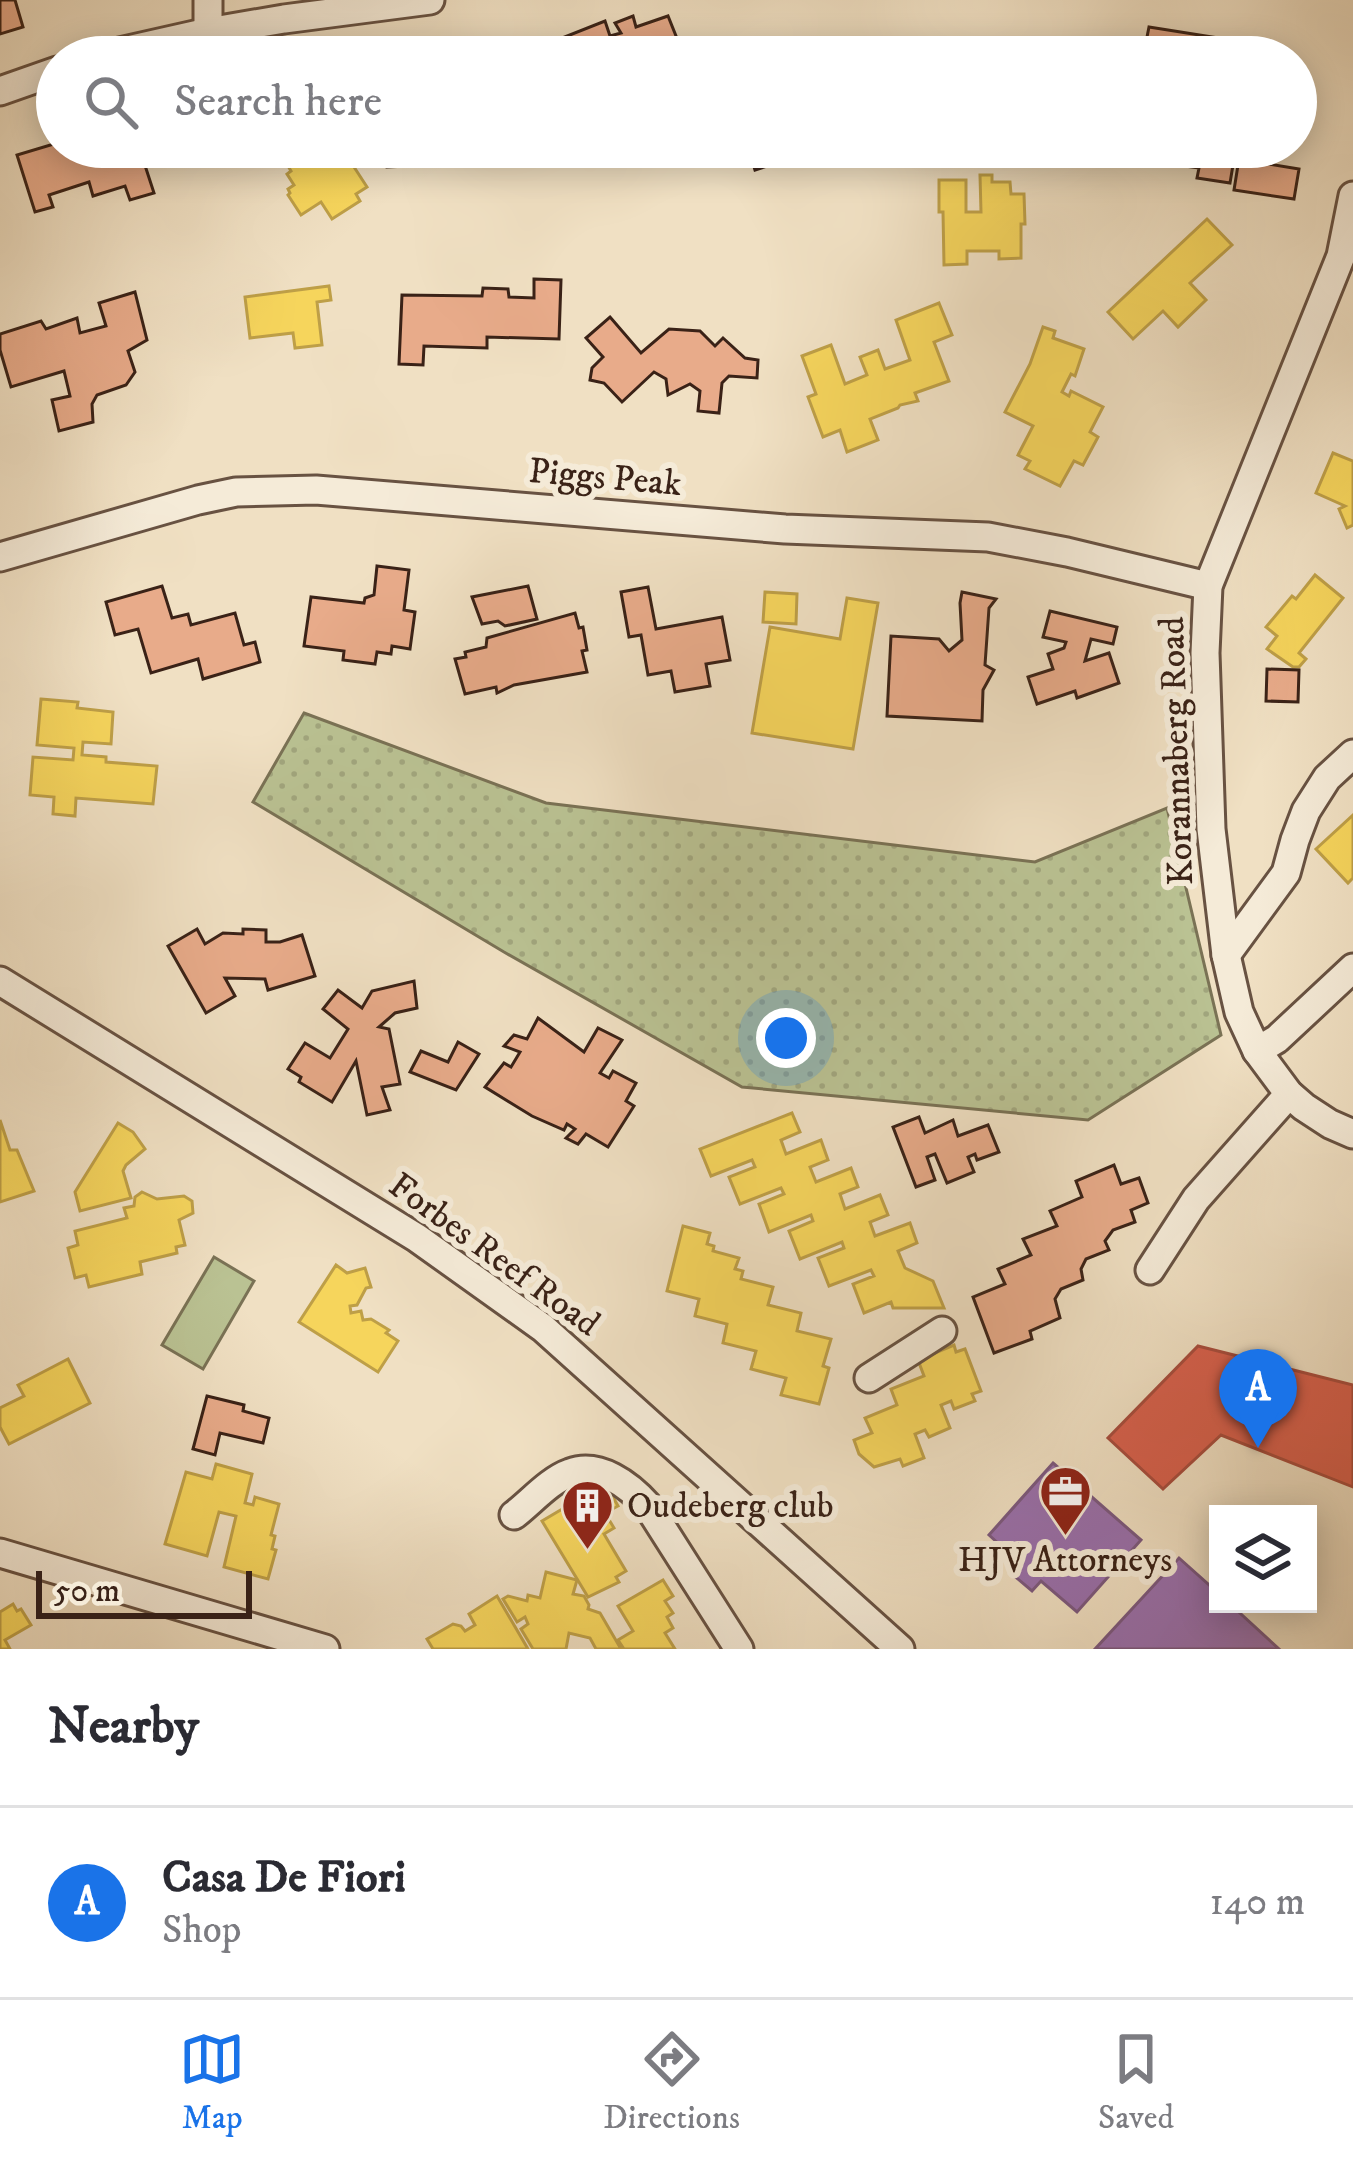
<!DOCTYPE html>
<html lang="en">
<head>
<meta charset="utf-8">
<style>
  :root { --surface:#fff; --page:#f7f7f7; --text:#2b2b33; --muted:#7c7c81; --line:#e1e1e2; --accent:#1a73e8 }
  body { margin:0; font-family:"IM FELL DW Pica",serif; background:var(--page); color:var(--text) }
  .controls { position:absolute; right:36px; bottom:36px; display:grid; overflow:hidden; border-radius:0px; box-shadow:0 6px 30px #0003 }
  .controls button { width:108px; height:108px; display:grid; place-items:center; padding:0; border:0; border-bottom:3px solid var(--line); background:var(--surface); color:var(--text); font:60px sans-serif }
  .scale { position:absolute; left:36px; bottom:30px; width:216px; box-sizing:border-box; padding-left:12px; border:6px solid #3a2217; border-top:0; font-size:33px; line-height:42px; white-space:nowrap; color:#3a2217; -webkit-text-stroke:9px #f5ebd8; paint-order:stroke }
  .you { position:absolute; left:786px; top:1038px; width:42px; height:42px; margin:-30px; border:9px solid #fff; border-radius:50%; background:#1a73e8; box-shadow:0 0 0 18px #1a73e833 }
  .badge { display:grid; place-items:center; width:78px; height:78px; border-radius:50%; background:var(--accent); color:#fff; font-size:39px; font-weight:700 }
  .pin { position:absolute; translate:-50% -99px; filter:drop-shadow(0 3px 6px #0008) }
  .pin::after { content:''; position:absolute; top:63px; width:42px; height:36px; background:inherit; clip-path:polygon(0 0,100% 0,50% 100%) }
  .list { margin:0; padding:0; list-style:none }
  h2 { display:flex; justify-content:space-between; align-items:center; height:156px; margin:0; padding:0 48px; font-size:51px }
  h2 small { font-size:39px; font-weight:400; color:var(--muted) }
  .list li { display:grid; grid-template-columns:78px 1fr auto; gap:36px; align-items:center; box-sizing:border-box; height:192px; padding:0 48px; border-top:3px solid var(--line) }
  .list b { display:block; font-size:45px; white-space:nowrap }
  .list p { margin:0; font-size:39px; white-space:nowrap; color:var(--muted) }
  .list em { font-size:39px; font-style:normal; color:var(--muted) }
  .icon { flex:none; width:66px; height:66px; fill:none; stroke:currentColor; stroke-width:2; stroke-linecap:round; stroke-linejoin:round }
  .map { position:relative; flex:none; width:1353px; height:1649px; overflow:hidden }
  .search { position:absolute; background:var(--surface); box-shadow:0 6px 30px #0003; left:36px; right:36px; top:36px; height:132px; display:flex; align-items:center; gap:30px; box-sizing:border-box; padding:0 42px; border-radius:66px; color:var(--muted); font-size:45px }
  .sheet { height:348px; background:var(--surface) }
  nav { display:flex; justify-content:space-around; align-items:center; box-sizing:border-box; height:168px; border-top:3px solid var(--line); background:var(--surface); font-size:33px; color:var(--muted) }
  nav a { display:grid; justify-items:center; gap:6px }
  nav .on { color:var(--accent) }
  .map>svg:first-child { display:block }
</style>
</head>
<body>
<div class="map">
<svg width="1353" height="1649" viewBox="0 0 1353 1649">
  <defs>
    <pattern id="grass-dots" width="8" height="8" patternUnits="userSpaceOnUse" patternTransform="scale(3)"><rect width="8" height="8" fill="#bac293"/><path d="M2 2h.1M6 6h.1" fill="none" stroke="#a1a67e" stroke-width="1.8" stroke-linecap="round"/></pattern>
  </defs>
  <rect width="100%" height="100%" fill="#f0e0c3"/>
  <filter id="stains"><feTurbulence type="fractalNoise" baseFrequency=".00167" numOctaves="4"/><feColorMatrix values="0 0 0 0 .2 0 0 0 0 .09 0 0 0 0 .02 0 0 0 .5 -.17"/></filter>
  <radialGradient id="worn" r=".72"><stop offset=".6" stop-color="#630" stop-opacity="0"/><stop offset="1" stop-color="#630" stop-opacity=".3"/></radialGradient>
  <path fill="url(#grass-dots)" stroke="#7a7255" stroke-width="3" d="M304,713l242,90 489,59 132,-54 54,227 -133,85 -346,-33 -238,-135 -251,-150z"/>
  <path fill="#bac293" stroke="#7a7255" stroke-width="3" d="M214,1257l40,24 -51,88 -41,-24z"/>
  <g fill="#f6d55c" stroke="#be9f47" stroke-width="3">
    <path d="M306,147h35l26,40 -11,7 4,7 -28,18 -11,-17 -20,13 -13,-20 2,-2 -2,-4 6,-4 -7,-11 4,-3 -3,-5 18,-12z"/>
    <path d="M980,175h12v7h18l1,12h13l1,30h-4v34l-22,1v-8h-32v13l-23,1 -1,-53h-4v-32h27v32h15z"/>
    <path d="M1207,219l25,26 -42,38 16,17 -28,27 -15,-16 -30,28 -25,-27z"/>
    <path d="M329,286l2,14 -14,2 5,43 -27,3 -2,-15 -43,5 -5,-41z"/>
    <path d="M939,303l13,32 -18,7 15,39 -34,12 3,8 -18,4 -2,3 -28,11 8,21 -31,12 -7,-22 -17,7 -15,-40 8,-3 -14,-38 29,-11 14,39 22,-9 -7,-18 18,-7 7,19 25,-9 -14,-40z"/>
    <path d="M1043,327l12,4 -2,7 31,11 -9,27 -4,-2 -9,18 7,4 2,-5 32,16 -13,25 8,5 -15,28 -9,-4 -14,25 -35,-17 5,-8 -12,-6 15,-29 -28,-14 25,-48z"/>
    <path d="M1333,453l20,8v64l-6,3 -8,-19 6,-3 -29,-13z"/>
    <path d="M1315,575l28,23 -44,55 7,6 -7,8h-6l-26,-18 10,-13 -11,-9 26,-31 4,3z"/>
    <path d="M765,592l32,2 -1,30 -33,-2z"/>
    <path d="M847,598l31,5 -25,146 -101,-16 18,-106 70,12z"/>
    <path d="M41,699l37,3 -1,6 36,4 -2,32 -28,-2 -1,13 24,2v5l51,4 -4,38 -77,-6 -1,18 -22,-2 1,-17 -24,-2 3,-38 40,3 1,-12 -37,-3z"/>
    <path d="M1353,815v63l-5,5 -32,-34z"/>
    <path d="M792,1113l8,19 -19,8 5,14 35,-14 7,20 -18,7 6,15 35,-14 7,19 -18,7 5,15 35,-14 8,20 -18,7 5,14 35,-13 7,20 -19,8 7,17 28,13 11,27h-51l-2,-6 -27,11 -11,-29 21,-8 -3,-6 -42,16 -11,-28 26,-10 -2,-6 -42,17 -11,-28 24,-10 -2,-6 -42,17 -10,-28 25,-10 -3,-6 -41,16 -11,-27 26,-10 -3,-7 -41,16 -11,-27z"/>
    <path d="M0,1120l10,30h7l17,41 -34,11z"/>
    <path d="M118,1123l15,9 12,17 -19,16 -3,6 8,27 -51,13 -5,-19z"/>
    <path d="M142,1192l15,7 27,-3 8,5 1,12 -14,7 6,25 -9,2 1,6 -37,9 2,12 -53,13 -3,-12 -11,3 -7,-30 10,-3 -3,-14 52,-13 -3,-10 10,-2 1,-9z"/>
    <path d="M683,1226l27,7 -3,11 7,2 -1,5 26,7 -4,11 8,2 -2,8 32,8 -5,18 33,8 -4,18 34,8 -8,27 6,2 -10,36 -38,-9 5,-17 -35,-9 5,-18 -33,-8 4,-19 -32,-8 4,-17 -32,-8z"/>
    <path d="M336,1265l11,8 18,-5 6,19 -5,1 -9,17 -7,1 1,7 10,-2 2,9 8,-1 18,11 -3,3 12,8 -20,31 -79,-50z"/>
    <path d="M954,1345l2,7 9,-3 16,42 -9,3 3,7 -21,8 -3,-8 -10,4 9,23 -21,9 -4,-7 -10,4 9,24 -21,8 -3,-7 -26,8 -15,-13 -5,-14 18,-7 -7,-15 32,-13 -6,-16 33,-13 -6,-16z"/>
    <path d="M68,1359l22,44 -81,41 -9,-17v-19l24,-12 -6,-11z"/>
    <path d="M216,1464l36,10 -7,29 8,2 2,-8 24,7 -8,31 4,1 -3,13 4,1 -8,29 -44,-12 12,-51 -17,-4 -12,44 -42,-12 21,-72 26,7z"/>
    <path d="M609,1490l9,16 -13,7 9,15 -10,6 22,37 -10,6 3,5 -31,15 -46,-76 49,-29 4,6z"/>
    <path d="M546,1572l31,8 -4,14 11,2 5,9 -1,4 12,4 21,36h-25l-6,-11 -21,-5 -3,16h-33l-12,-20 7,-5 -3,-7 -8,5 -14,-23 5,-3 19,5 1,-6 12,3z"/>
    <path d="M663,1580l10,16 -8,5 8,12 -6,4 6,11 -8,5 10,16h-51l-6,-9 15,-9 -15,-25z"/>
    <path d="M497,1596l31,53h-95l-6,-10 26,-15 8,2 4,5 10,-6 -6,-11z"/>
    <path d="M13,1604l4,7 4,-2 10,16 -26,15 5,9h-10v-37z"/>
  </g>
  <path fill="#d6604d" stroke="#a74d3d" stroke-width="3" d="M1198,1346l155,39v102l-132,-52 -58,54 -55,-51z"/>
  <g fill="#9970ab" stroke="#7c597f" stroke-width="3">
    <path d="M1053,1463l88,77 -64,72 -36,-31 -9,10 -20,-17 9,-10 -32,-29z"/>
    <path d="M1179,1558l39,35v11h12l49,45h-184z"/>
  </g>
  <g fill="#e8ab8a" stroke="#3a2217" stroke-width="3">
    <path d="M0,0h15l8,27 -23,7z"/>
    <path d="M633,16l3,11 32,-11 16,40 -118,1 6,-2 -10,-17 43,-17 5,15 11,-3 -6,-10z"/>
    <path d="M1149,27l101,16 -2,9 32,5h-137z"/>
    <path d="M824,39l5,16 -5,2h-70l37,-12 1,4z"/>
    <path d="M57,143v4h82l15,46 -24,7 -5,-14 -32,10 -4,-14 -40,13 4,12 -18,5 -18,-57z"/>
    <path d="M185,147h91l-18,1 1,5 -16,1 -5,6 -11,1 -8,-9 -29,2z"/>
    <path d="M385,147h140l1,12 -16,2 -11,-10 -93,7 1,8 -20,1z"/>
    <path d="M748,147h41l-9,3 3,11 -28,9z"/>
    <path d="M1165,147h71l-6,36 -33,-5 2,-10 -36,-5z"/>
    <path d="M1239,159l60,10 -5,30 -60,-9z"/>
    <path d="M534,279l27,1 -2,59 -72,-2v11l-63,-2 -1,19 -24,-1 3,-69 80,1 1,-8 25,1 1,8 25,1z"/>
    <path d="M135,292l12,48 -19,11 7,21 -9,13 -29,10 -5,9 1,18 -34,9 -7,-31 18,-4 -6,-25 -53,16 -11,-37v-16l41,-13 5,8 31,-11 3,15 26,-7 -7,-23z"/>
    <path d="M610,317l31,36 28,-24 31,2 15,15 8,-8 22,20 13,2 -1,18 -28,-2 -7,7 -3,30 -21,-2 2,-20 -10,-7 -22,11 -2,-16 -12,-7 -32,30 -18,-19 -14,-3 2,-12 11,-11 -17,-19z"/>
    <path d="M377,566l32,4 -5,40 11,2 -5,37 -18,-3 -1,8 -14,-2 -2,12 -32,-4 1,-9 -40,-5 7,-49 53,6 1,-5 9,-3z"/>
    <path d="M162,586l10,32 16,-4 3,11 44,-12 9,32 11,-3 5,20 -57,17 -5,-20 -47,14 -13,-44 -23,6 -9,-33z"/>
    <path d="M528,586l9,33 -32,7 -7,-5 -16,3 -10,-27z"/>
    <path d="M648,587l8,42 66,-12 8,43 -24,4 4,22 -35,6 -4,-21 -23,4 -7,-40 -12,2 -8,-45z"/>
    <path d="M962,592l34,7 -7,9 -4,57 9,5 -11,20 -1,31 -95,-5 4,-80 48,3 10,12 13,-11 -2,-37z"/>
    <path d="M1050,611l67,16 -4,17 -22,-5 -6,22 24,-8 10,30 -42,15 -2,-7 -38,13 -9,-27 25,-8 -5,-15 16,-6 2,-6 -23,-5z"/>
    <path d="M575,613l4,15 4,-1 4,23 -5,1 5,21 -73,13 -17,8 -1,-6 -31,7 -10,-35 11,-2 -1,-5 21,-5 1,-9z"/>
    <path d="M1267,669l32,1 -1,32 -32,-1z"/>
    <path d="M197,929l8,15 18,-11 20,1v-5l23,1v12h14l22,-7 13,41 -47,14 -3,-11 -40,-1 10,18 -29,17 -38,-67z"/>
    <path d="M414,981l3,27 -22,5 -16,14 10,2 11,55 -18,3 8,23 -23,5 -11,-54 -24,41 -33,-20 2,-5 -13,-8 17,-26 25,15 18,-29 -25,-20 15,-19 24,18 10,-17z"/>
    <path d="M538,1018l46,34 14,-24 24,12 -22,33 9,5 4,-7 23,12 -10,18 8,5 -26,41 -22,-13 -8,10 -12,-6 9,-9 -8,-5 -3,6 -32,-14 -47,-29 19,-24 7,4 9,-15 -16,-6 10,-11 13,4z"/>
    <path d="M458,1042l21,12 -23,36 -46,-18 11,-21 27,11z"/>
    <path d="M919,1117l6,16 28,-13 5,16 30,-11 11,27 -22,8 -2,-6 -7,3 6,15 -27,11 -12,-29 -8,3 8,23 -19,7 -23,-60z"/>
    <path d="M1114,1165l7,19 18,-6 9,25 -17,7 4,12 -22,8 -8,11 4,9 -23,9 -5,10 2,11 -22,9 -6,10 5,19 -30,13 2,8 -38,14 -21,-56 32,-13 -7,-15 33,-14 -8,-16 34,-13 -7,-15 32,-14 -6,-16z"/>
    <path d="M207,1396l37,9 -1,6 26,7 -6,25 -43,-10 -5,22 -22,-6z"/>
  </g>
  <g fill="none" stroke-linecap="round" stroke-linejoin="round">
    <defs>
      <g id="minor">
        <path d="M208,32v-32"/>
        <path d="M97,57l111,-25 76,-13 146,-19"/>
        <path d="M0,91l57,-20"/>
        <path d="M1353,196l-12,60 -133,330 -3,67 6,176 15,126 13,57 18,39 32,43 15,13 26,17 23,10"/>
        <path d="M0,557l198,-57 38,-8 80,-2 469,39 203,8 79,15 141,34"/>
        <path d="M1226,955l60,-82 9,-33 11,-29 21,-33 26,-24"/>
        <path d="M0,981l417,257 126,90 357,321"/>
        <path d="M1257,1051l20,-12 76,-71"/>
        <path d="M1150,1270l46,-71 93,-105"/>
        <path d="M869,1378l73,-47"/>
        <path d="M514,1515c17,-13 36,-35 56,-42 29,-11 59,12 78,33l91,143"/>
        <path d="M0,1553l325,96"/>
      </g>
    </defs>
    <use href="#minor" stroke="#685242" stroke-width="33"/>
    <use href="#minor" stroke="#f5ebd8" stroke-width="27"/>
  </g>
  <defs>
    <symbol id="office-pin" viewBox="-11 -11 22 30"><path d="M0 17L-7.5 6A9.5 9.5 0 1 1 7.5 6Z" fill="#8f2418" stroke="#f5ebd8"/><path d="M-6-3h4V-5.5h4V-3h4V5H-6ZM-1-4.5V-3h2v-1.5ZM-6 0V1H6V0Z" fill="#fff"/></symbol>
    <symbol id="building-pin" viewBox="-11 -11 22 30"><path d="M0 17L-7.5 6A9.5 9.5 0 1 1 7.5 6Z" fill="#8f2418" stroke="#f5ebd8"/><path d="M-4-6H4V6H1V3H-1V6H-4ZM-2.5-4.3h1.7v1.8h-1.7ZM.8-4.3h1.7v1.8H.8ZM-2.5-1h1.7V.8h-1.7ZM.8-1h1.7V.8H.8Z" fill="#fff"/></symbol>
  </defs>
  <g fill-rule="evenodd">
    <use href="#office-pin" x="1036" y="1462" width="59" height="81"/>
    <use href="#building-pin" x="558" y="1476" width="59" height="81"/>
  </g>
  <g text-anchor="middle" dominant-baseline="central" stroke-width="12" stroke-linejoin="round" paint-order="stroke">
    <g font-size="36" fill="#3a2217" stroke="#f5ebd8">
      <text transform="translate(605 478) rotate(5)">Piggs Peak</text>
      <text transform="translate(1177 751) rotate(-92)">Korannaberg Road</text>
      <text transform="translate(494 1255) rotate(36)">Forbes Reef Road</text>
    </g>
    <g font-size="36" fill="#3a2217" stroke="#f5ebd8" text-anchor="start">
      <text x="627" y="1506">Oudeberg club</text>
      <text x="1065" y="1560" text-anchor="middle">HJV Attorneys</text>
    </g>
  </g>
  <rect width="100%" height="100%" filter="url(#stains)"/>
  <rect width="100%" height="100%" fill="url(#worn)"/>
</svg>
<div class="controls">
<button><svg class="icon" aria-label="layers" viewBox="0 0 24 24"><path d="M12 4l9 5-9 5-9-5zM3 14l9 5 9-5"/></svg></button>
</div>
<div class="scale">50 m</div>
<div class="you"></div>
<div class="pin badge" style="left:1258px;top:1448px">A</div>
<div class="search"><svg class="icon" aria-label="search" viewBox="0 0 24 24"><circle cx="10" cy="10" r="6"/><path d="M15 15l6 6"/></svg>Search here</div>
</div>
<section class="sheet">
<h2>Nearby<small></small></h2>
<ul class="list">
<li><span class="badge">A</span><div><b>Casa De Fiori</b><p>Shop</p></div><em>140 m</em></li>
</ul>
</section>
<nav>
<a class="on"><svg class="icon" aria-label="map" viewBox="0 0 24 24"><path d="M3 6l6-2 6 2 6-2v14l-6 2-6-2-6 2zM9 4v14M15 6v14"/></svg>Map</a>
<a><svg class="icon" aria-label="directions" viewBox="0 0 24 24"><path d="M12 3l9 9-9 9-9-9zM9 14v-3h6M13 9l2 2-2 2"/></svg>Directions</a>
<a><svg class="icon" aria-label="saved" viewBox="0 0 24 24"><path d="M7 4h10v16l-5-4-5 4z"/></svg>Saved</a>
</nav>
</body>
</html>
